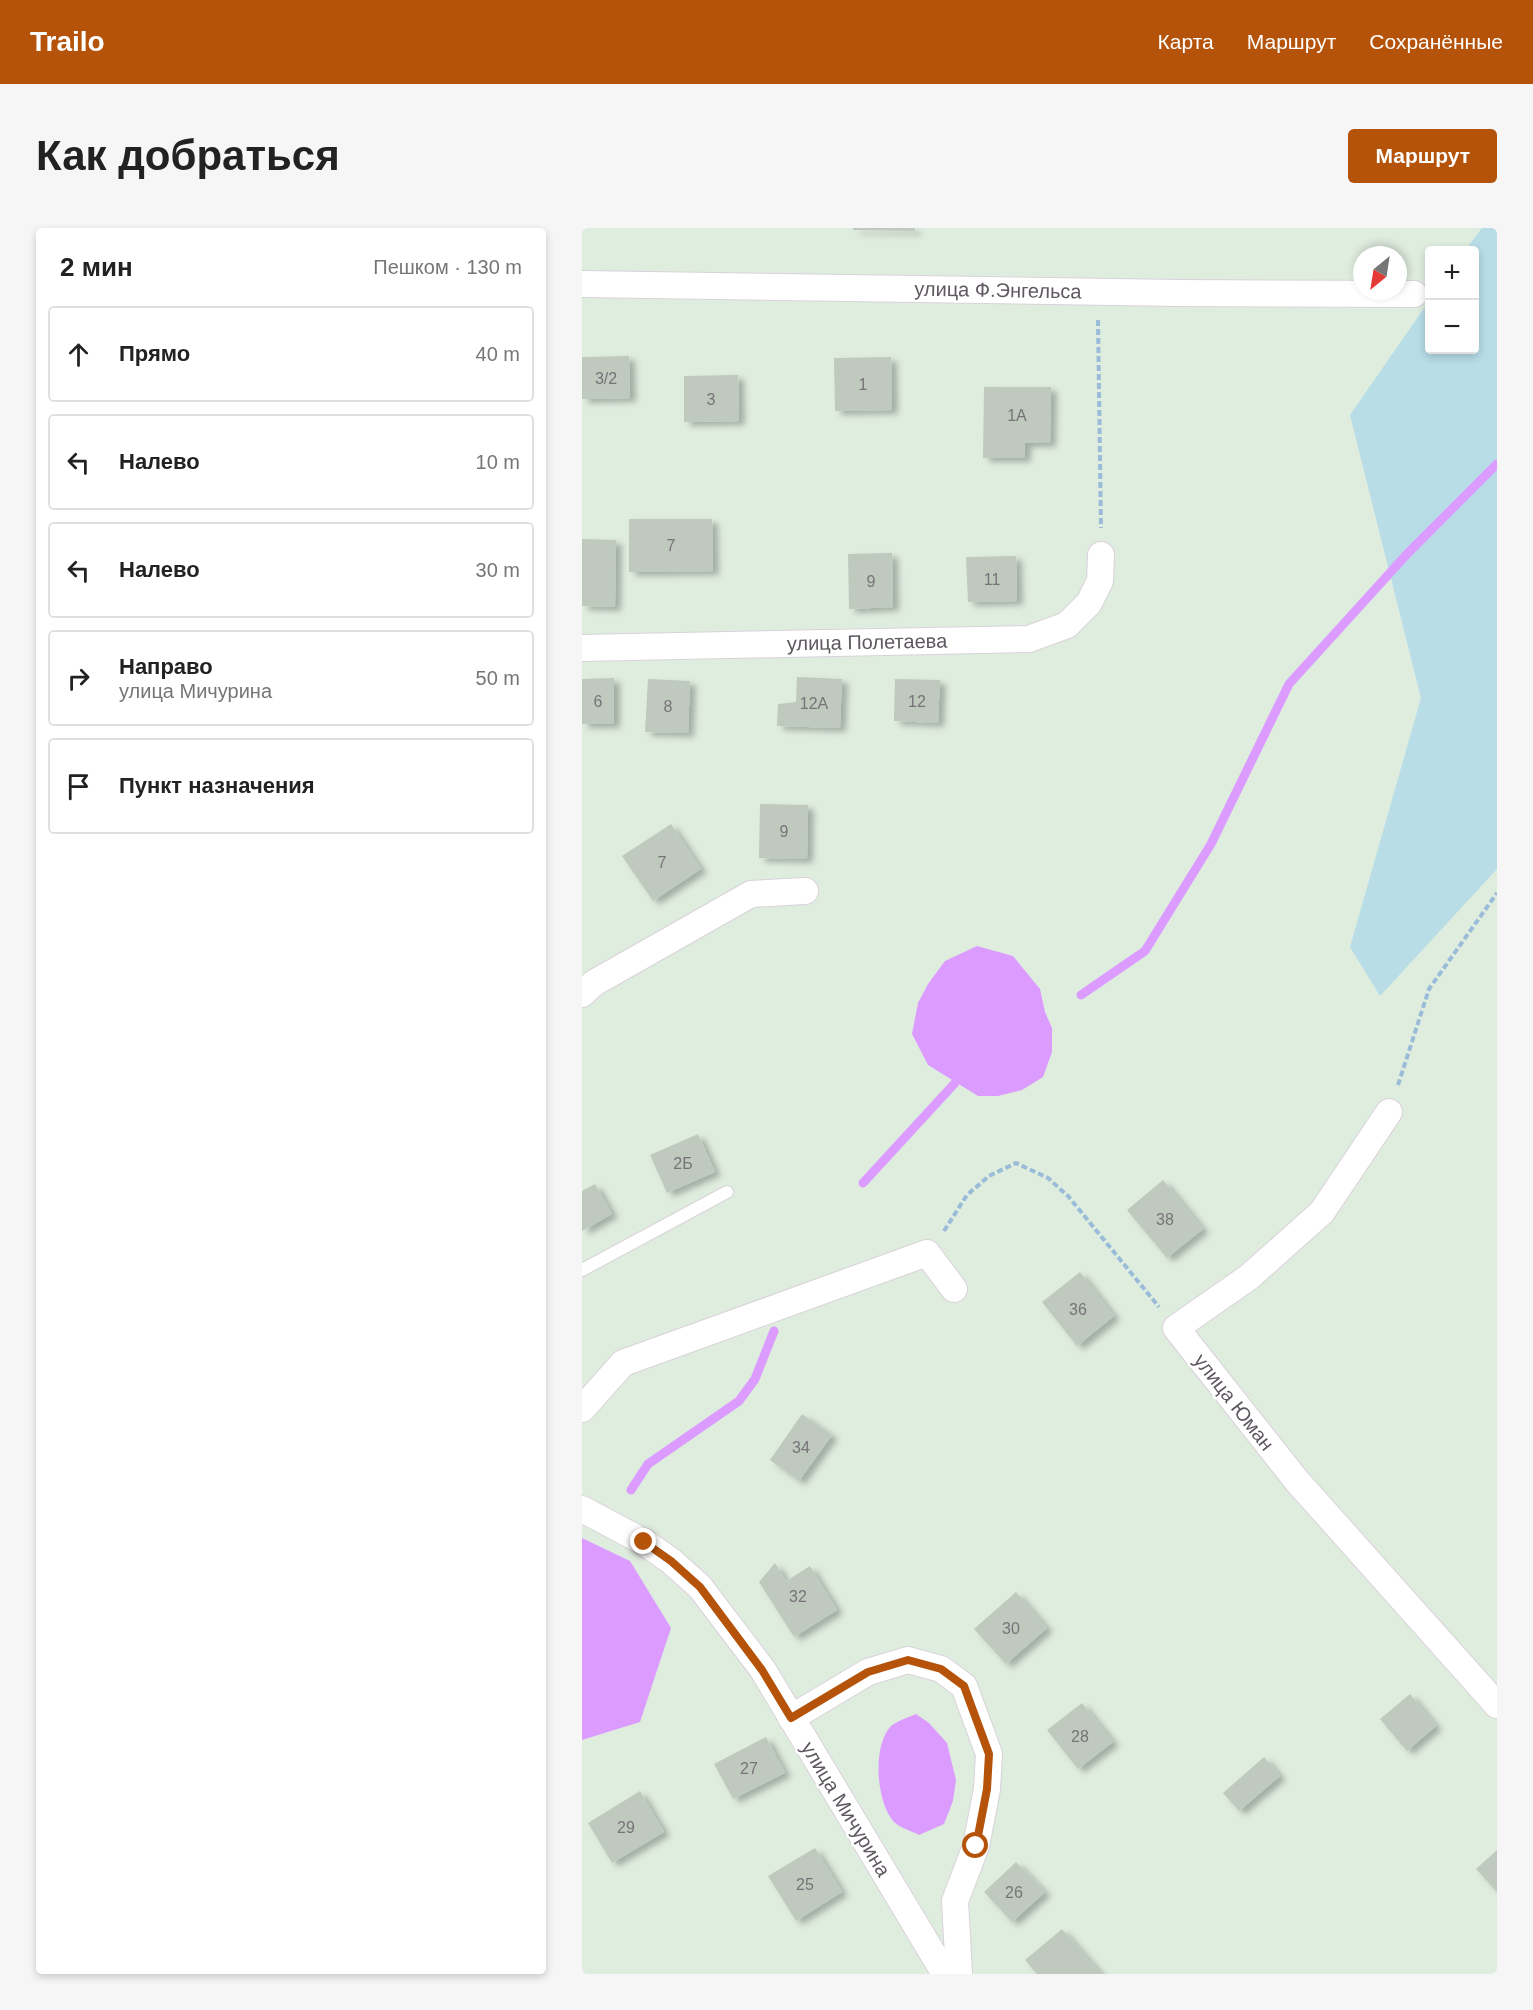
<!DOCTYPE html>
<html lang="ru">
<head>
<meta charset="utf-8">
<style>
  :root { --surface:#fff; --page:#f6f6f6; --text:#222; --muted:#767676; --line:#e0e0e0; --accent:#b45309 }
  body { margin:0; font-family:Arial,sans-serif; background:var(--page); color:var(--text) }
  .controls { position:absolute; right:18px; top:18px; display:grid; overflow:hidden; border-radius:6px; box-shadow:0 3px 9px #0003 }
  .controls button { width:54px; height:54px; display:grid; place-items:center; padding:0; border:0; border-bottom:2px solid var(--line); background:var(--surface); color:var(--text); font:30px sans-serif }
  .compass { position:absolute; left:771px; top:18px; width:54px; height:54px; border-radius:50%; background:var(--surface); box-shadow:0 3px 9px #0003; rotate:210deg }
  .stop { position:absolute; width:18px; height:18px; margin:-14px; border:4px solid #b45309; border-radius:50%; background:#fff }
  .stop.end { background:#b45309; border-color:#fff; box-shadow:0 2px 6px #0008 }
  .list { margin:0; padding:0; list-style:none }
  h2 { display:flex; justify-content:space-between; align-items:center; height:78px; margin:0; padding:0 24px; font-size:26px }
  h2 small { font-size:20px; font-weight:400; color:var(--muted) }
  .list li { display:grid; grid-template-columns:39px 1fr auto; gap:18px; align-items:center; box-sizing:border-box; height:96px; margin:0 12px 12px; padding:0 12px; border:2px solid var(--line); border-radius:6px }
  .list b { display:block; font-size:22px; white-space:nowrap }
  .list p { margin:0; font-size:20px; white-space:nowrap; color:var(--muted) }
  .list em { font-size:20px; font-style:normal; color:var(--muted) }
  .icon { flex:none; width:33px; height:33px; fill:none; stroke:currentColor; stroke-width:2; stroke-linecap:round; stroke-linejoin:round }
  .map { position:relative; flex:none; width:915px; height:1746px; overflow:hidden; border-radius:6px }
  header { display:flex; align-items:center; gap:36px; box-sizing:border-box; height:84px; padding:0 30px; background:var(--accent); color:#fff }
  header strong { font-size:28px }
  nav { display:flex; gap:33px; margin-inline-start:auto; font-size:21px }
  .intro { display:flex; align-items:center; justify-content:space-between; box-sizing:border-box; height:144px; padding:0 36px }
  h1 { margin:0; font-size:42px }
  .button { padding:15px 27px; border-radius:6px; background:var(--accent); color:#fff; font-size:21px; font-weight:700 }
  main { display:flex; gap:36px; padding:0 36px }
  aside { flex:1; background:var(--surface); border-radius:6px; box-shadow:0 3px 9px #0003 }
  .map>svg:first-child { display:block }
</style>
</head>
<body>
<header>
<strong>Trailo</strong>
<nav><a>Карта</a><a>Маршрут</a><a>Сохранённые</a></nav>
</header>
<div class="intro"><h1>Как добраться</h1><a class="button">Маршрут</a></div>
<main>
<aside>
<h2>2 мин<small>Пешком · 130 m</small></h2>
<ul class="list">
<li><svg class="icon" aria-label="ahead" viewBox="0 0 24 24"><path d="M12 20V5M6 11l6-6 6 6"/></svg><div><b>Прямо</b></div><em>40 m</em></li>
<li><svg class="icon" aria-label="left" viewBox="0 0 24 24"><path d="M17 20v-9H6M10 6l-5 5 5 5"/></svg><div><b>Налево</b></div><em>10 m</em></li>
<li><svg class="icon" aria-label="left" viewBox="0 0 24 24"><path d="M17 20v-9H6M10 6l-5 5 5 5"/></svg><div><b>Налево</b></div><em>30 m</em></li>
<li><svg class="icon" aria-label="right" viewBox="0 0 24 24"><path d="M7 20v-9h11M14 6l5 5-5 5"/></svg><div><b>Направо</b><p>улица Мичурина</p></div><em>50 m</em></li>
<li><svg class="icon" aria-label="arrive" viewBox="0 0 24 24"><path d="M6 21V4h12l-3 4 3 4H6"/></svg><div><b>Пункт назначения</b></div></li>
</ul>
</aside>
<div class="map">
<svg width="915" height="1746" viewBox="0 0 915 1746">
  <defs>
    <filter id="shadow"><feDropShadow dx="6" dy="4" stdDeviation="3" flood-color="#0004"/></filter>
  </defs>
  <rect width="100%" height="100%" fill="#dfeddf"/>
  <path fill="#b8dde7" d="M900,0h15v641l-117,127 -30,-49 71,-249 -71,-283 79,-114 1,49h44v-100h-9z"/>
  <g fill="#dc9cff">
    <path d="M395,718l36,10 27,33 5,23 7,16v24l-9,25 -21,13 -24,6h-20l-50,-31 -16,-31 6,-31 10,-19 17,-23z"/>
    <path d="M0,1310l48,23 41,67 -31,94 -58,18z"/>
    <path d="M334,1486l13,9 18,20 9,37 -3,21 -9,23 -25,11c-7,-4 -19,-7 -25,-13 -18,-20 -22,-76 -3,-96 6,-5 18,-9 25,-12z"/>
  </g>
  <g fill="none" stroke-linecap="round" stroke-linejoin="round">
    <g stroke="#dc9cff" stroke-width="9">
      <path d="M499,767l64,-44 66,-107 78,-160 119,-131 89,-89"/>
      <path d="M281,955l92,-100"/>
      <path d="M49,1262l17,-26 91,-63 16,-22 19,-48"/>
    </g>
  </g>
  <g fill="#bfc9be" filter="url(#shadow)">
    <path d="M271,0h62v3l-62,-1z"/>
    <path d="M47,128l1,42 -48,1v-42z"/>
    <path d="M309,129l1,53 -57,1 -1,-53z"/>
    <path d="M156,147l1,46 -55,1v-46z"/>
    <path d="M402,159h67l-1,56h-25v15h-42z"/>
    <path d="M47,291h83l1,52 -84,1z"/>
    <path d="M0,311l34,1 -1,67 -33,-1z"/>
    <path d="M310,325l1,54 -44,2 -1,-55z"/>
    <path d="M434,328l1,45 -49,1 -2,-45z"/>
    <path d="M215,449l45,2 -2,49 -63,-2 1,-22 18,-2z"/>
    <path d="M32,450v46h-32v-45z"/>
    <path d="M66,451l42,2 -2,52 -43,-1z"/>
    <path d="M313,451l45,1 -2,43 -44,-2z"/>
    <path d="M178,576l48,1 -1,54 -48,-1z"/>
    <path d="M89,596l30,45 -48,32 -31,-45z"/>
    <path d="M116,906l17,38 -48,21 -17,-38z"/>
    <path d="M581,952l40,49 -36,29 -40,-48z"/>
    <path d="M13,956l17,30 -30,17v-40z"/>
    <path d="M498,1044l34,44 -37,30 -35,-44z"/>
    <path d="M220,1186l30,21 -33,46 -29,-21z"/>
    <path d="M193,1335l11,18 24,-15 27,44 -43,27 -35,-55z"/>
    <path d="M434,1364l31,36 -41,36 -32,-35z"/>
    <path d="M828,1466l26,32 -29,25 -27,-32z"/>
    <path d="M500,1475l31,39 -35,27 -31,-39z"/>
    <path d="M184,1509l19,36 -52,26 -19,-35z"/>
    <path d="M682,1529l16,19 -41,35 -16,-18z"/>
    <path d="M58,1563l24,41 -52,31 -24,-40z"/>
    <path d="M233,1620l27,44 -46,29 -28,-45z"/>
    <path d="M915,1622v42l-21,-23z"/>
    <path d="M434,1634l29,30 -33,30 -28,-30z"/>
    <path d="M480,1701l39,45h-64l-12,-14z"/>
  </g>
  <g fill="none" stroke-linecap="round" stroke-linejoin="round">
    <defs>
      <path id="service" d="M0,1042l145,-78"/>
      <g id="minor">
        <path d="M0,56l597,9 235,1"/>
        <path d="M0,420l447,-9 38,-14 22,-22 11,-22 1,-26"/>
        <path d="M0,766l12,-11 157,-89 54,-3"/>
        <path d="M807,884l-67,100 -73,65 -73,51 121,153 200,224"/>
        <path d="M0,1181l41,-46 304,-110 27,36"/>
        <path d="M0,1281l62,33 27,19 29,26 63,83 182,304"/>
        <path d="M209,1490l77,-46 40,-12 33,9 23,17 25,68 -2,35 -11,57 -21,55 4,73"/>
      </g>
    </defs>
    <use href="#service" stroke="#d9d2da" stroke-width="14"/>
    <use href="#minor" stroke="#d9d2da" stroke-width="28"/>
    <g stroke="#9bbcd9" stroke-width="4" stroke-dasharray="6 3" stroke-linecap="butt">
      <path d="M516,92l3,208"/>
      <path d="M816,857l31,-96 68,-96"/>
      <path d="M362,1003l23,-36 22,-19 27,-13 32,15 20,18 91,111"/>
    </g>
    <use href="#service" stroke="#fff" stroke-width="12"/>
    <use href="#minor" stroke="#fff" stroke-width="26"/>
  </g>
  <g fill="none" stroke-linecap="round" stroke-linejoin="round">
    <path stroke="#b45309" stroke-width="8" d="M62,1314l27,19 29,26 62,83 29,48 77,-46 40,-12 33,9 23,17 25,68 -2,35 -11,57"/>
  </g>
  <g text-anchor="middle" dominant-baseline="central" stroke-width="5" stroke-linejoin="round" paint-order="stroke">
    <g font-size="16" fill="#777478">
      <text x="24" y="150">3/2</text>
      <text x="281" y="156">1</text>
      <text x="129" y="171">3</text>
      <text x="435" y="187">1А</text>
      <text x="89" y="317">7</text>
      <text x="410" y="351">11</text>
      <text x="289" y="353">9</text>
      <text x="16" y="473">6</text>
      <text x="335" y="473">12</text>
      <text x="232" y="475">12А</text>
      <text x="86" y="478">8</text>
      <text x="202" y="603">9</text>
      <text x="80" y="634">7</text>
      <text x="101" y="935">2Б</text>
      <text x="583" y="991">38</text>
      <text x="496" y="1081">36</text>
      <text x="219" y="1219">34</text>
      <text x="216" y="1368">32</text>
      <text x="429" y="1400">30</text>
      <text x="498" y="1508">28</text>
      <text x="167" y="1540">27</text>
      <text x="44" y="1599">29</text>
      <text x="223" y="1656">25</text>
      <text x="432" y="1664">26</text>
    </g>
    <g font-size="20" fill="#5f5861" stroke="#fff">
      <text transform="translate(416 62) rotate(1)">улица Ф.Энгельса</text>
      <text transform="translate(285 414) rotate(-1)">улица Полетаева</text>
      <text transform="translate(652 1174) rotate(52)">улица Юман</text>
      <text transform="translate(264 1581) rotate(59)">улица Мичурина</text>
    </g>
  </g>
</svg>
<div class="controls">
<button>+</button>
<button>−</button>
</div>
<svg class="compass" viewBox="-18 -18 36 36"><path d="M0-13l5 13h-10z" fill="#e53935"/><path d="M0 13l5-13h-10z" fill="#767676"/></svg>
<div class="stop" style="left:394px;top:1618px"></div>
<div class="stop end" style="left:62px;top:1314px"></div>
</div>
</main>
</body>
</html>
